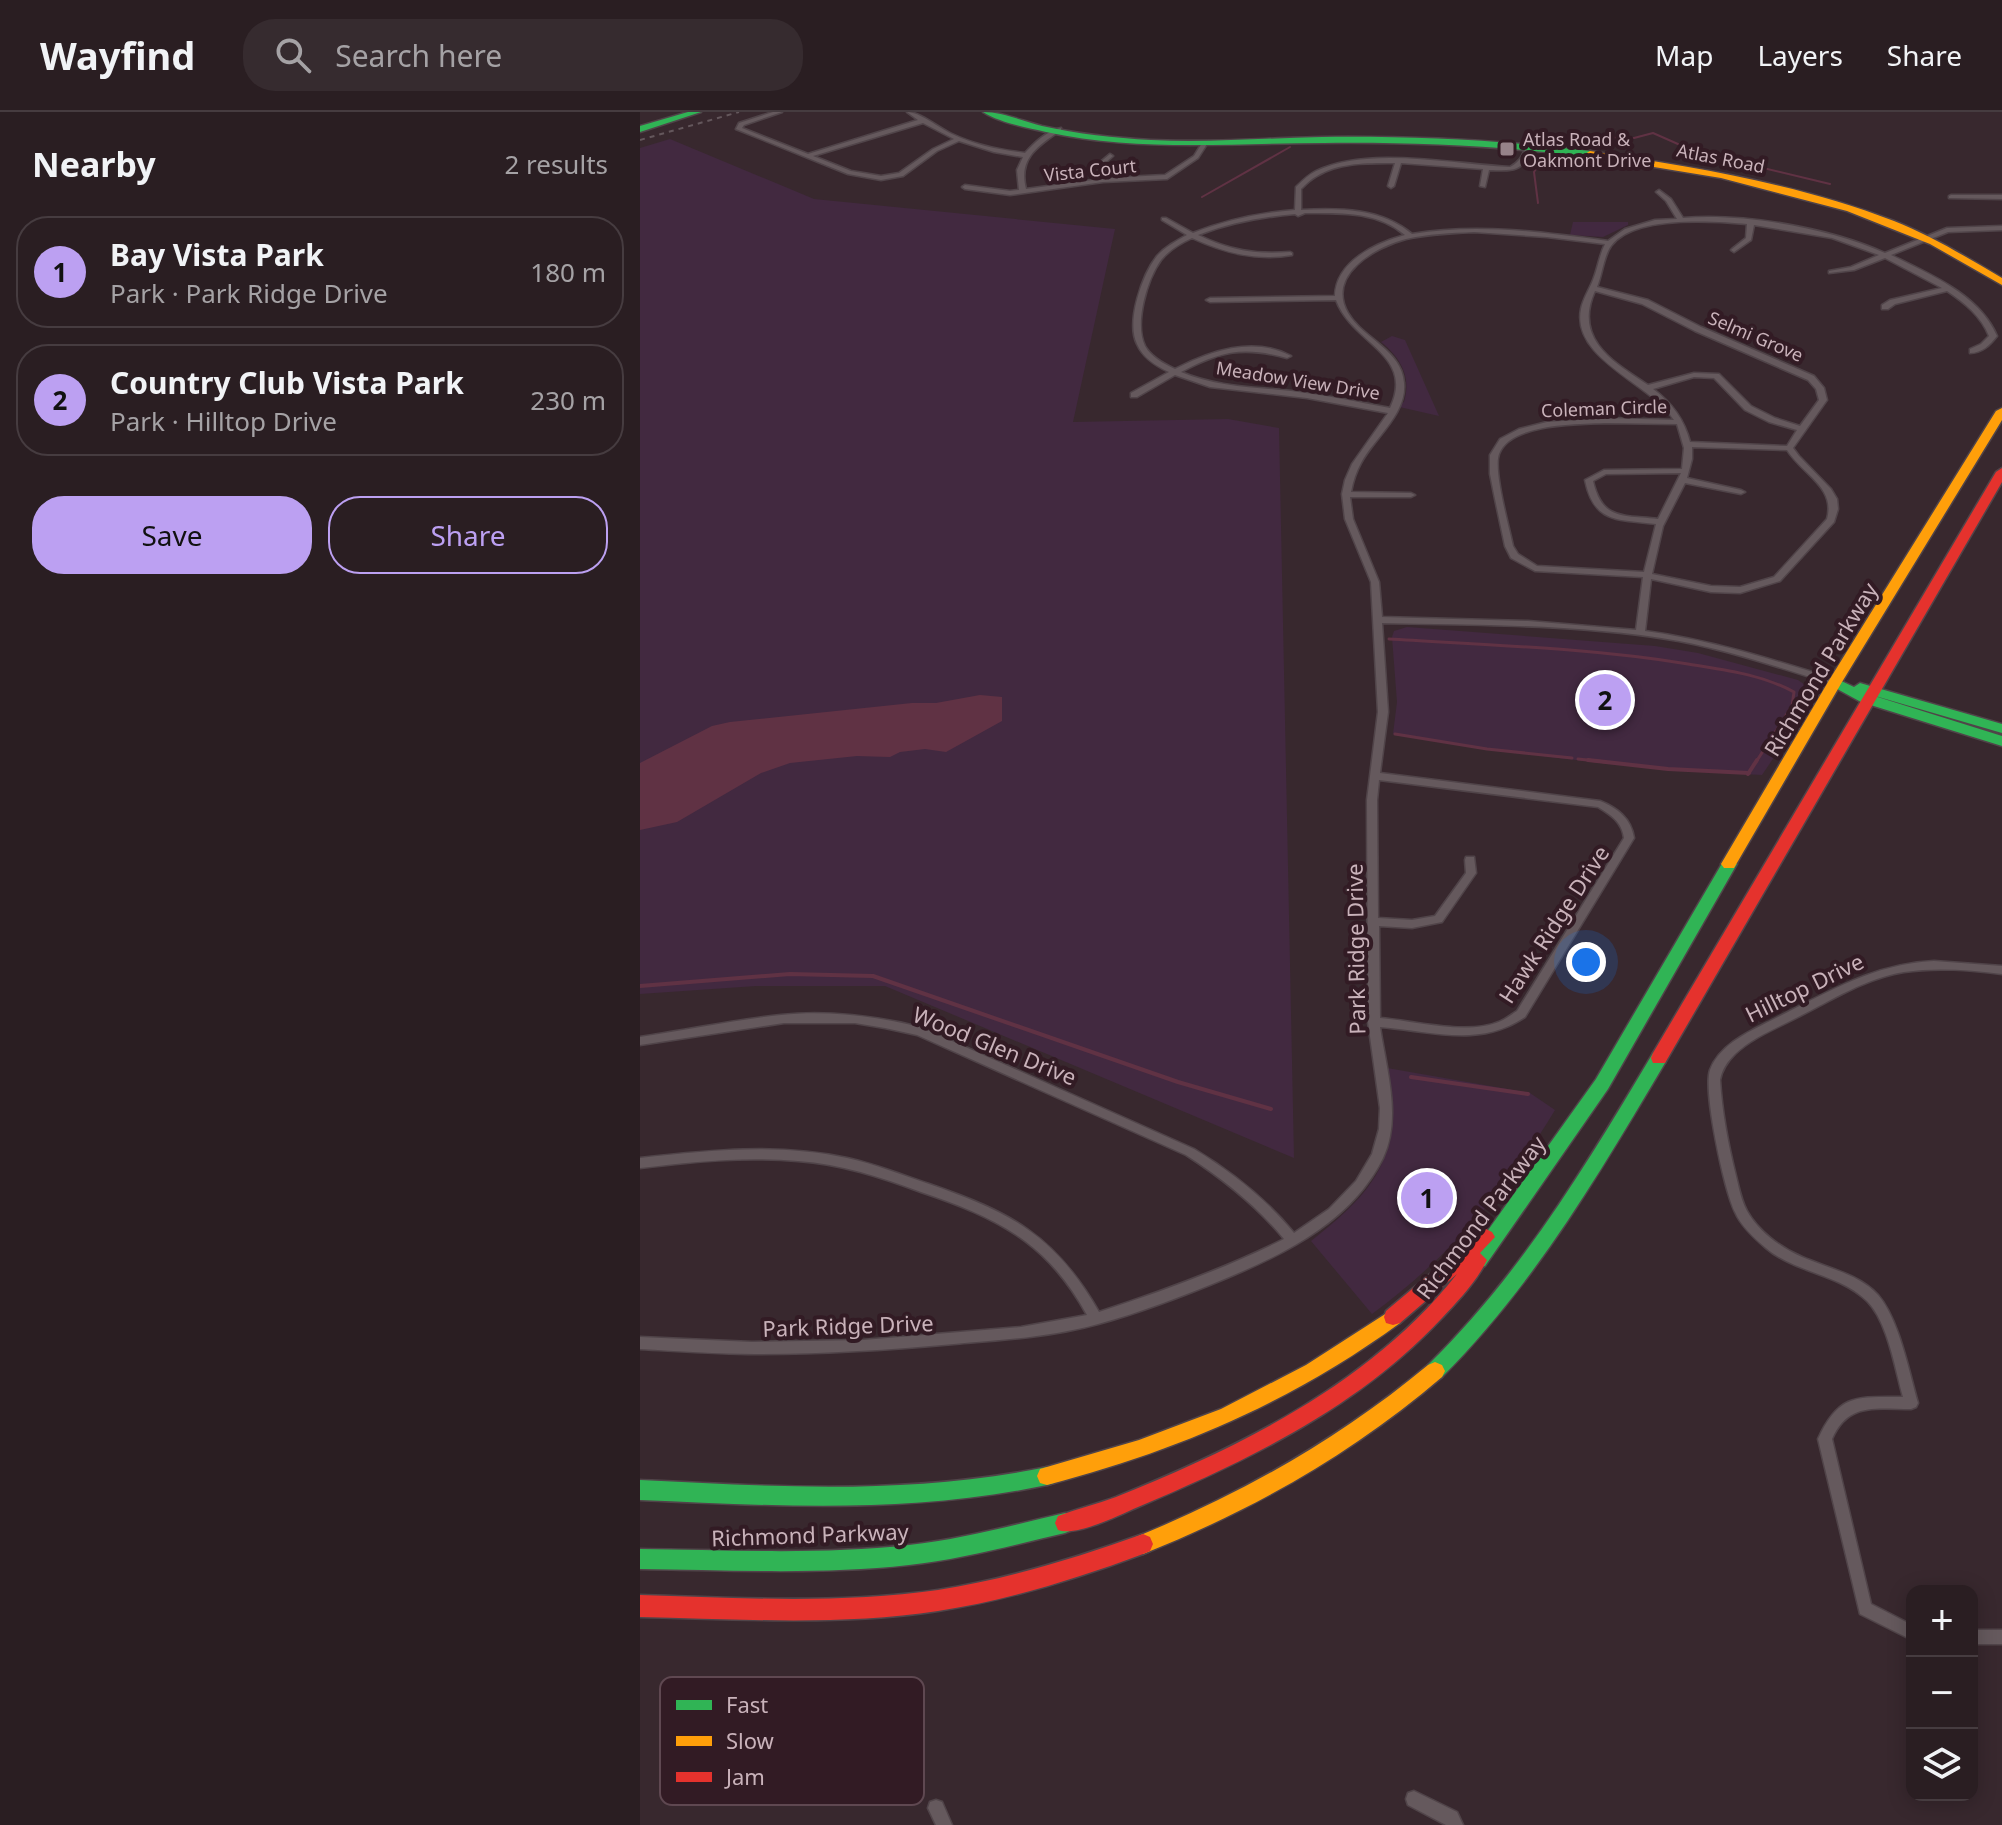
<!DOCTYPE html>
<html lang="en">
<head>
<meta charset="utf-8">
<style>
  :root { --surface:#2a1e22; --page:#362b2f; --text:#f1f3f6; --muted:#a5a2a5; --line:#463c40; --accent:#bca0f2 }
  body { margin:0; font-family:"Noto Sans",sans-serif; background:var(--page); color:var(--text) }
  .controls { position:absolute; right:24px; bottom:24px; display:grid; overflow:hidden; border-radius:16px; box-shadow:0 4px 20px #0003 }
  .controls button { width:72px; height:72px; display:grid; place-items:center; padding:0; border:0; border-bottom:2px solid var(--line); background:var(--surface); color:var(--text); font:40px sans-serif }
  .you { position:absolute; left:946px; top:850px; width:28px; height:28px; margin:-20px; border:6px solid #fff; border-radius:50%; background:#1a73e8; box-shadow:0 0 0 12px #1a73e833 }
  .badge { display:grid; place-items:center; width:52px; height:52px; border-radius:50%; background:var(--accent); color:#111; font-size:26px; font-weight:700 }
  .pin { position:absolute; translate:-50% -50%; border:4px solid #fff; box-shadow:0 2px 8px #0006 }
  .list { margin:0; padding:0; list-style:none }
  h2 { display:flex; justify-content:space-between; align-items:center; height:104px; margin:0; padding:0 32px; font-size:34px }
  h2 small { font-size:26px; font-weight:400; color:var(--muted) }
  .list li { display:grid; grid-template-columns:52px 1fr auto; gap:24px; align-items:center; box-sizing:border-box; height:112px; margin:0 16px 16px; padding:0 16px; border:2px solid var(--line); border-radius:32px }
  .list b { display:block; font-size:30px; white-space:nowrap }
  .list p { margin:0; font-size:26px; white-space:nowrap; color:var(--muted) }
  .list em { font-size:26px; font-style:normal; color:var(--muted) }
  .actions { display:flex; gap:16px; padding:24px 32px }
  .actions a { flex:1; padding:18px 0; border:2px solid var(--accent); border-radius:32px; text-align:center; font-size:28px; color:var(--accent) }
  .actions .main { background:var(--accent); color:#111 }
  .icon { flex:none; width:44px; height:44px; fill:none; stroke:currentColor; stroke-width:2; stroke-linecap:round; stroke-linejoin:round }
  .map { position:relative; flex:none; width:1362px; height:1713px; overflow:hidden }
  header { display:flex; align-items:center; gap:48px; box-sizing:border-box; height:112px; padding:0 40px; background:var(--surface); border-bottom:2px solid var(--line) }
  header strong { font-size:38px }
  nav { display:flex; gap:44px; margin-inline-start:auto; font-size:28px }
  .search { width:560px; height:72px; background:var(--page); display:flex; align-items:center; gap:20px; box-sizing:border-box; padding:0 28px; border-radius:32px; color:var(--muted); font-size:30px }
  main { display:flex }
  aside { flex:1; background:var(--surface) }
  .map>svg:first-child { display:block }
</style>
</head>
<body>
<header>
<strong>Wayfind</strong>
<div class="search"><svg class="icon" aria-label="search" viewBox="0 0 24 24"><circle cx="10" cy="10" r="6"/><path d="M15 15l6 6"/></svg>Search here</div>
<nav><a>Map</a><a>Layers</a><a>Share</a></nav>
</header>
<main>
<aside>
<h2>Nearby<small>2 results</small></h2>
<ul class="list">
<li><span class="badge">1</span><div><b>Bay Vista Park</b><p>Park · Park Ridge Drive</p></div><em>180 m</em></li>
<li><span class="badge">2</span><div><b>Country Club Vista Park</b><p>Park · Hilltop Drive</p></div><em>230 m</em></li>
</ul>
<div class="actions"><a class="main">Save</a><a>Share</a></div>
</aside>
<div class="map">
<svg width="1362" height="1713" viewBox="0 0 1362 1713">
  <rect width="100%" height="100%" fill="#38282e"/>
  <g fill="#422940">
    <path d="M30,27l144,60 301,30 -42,193 155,-3 51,9 15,730 -409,-172h-129l-116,8v-846z"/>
    <path d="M933,110h55v3l-25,12 -33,-2z"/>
    <path d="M752,224l13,4 34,76 -44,-10 9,-4c8,-25 -4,-45 -23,-60z"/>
    <path d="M767,515l248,19 43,7 100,27 13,9 3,9 -52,77c-124,-6 -247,-20 -369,-41l4,-32 -5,-65 2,-6z"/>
    <path d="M747,956l143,25 25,17c-48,80 -107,148 -183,204l-61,-73c66,-52 92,-85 76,-173z"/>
  </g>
  <path fill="#603244" d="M340,583l22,2v24l-56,31 -21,-3 -25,3 -10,5 -33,-1 -67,7 -29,10 -84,49 -37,8v-67l72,-37 18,-4 182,-19h24z"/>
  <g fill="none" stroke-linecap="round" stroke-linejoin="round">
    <g stroke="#603244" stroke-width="2">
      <path d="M946,25l48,1 19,-5 43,19 134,32"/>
      <path d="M562,85l88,-50"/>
      <path d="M898,91l-4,-31 11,-17"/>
    </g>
    <g stroke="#603244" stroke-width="3">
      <path d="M749,527c100,6 200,9 299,25 36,6 73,10 106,28l-2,14 -36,56"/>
      <path d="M755,622l92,15 85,9"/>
      <path d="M938,647l28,3"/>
    </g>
    <g stroke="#603244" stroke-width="4">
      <path d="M948,648l80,9 81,4"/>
      <path d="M1108,662l9,-14"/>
      <path d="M0,874l150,-12 83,2 305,106 93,27"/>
      <path d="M771,965l117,17"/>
    </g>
    <defs>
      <g id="street">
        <path d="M133,0h9l-38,13 -2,3 66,26 110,-34 -11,-8c13,0 32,16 45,22 23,11 48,16 73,19 9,-10 23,-23 36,-25v2c-23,16 -43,28 -35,59l74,-10 -2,-15 12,-10 3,2 -9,8 2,14 59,-3 29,-19 8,-13 5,1 -9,14 -31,21 -64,3 -93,13 -45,-6 -3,-2 3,-2 45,6 9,-1 -2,-20 6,-13 -29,-5 -35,-11 -22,10 -34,25 -22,4 -33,-6 -112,-45 3,-6zM283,11l31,16 -21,10 -34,24 -18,3 -30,-5 -38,-15z"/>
        <path d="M892,29l3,2c-14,28 -15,28 -46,27l-4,17 -5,-1 3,-17 -82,-6 -7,23 -3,2 -3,-2 7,-23c-25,0 -56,-1 -78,13 -6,3 -11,8 -16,13v21c39,-2 80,-2 111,24 65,-11 130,-2 196,7l17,-12 30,-9 22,-1 -11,-18 -10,-9 3,-2 12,9 12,19c62,-5 146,10 202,35l62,-25 55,-2v4l-54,2 -57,23c38,19 88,39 106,81 -7,9 -15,17 -27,17v-4l11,-5 8,-8c-8,-20 -24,-33 -42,-45l-52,13 -7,5h-6v-4l8,-5 52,-12 -57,-30 -31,12 -25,3v-2l22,-4 28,-12 -47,-17 -78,-13 -3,15 -17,12 -3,-2 1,-1 14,-11 1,-14c-33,-3 -114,-9 -136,22 -7,9 -9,29 -14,41l51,13 53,27 113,49 10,12 3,12 -34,48 6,8 32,33 6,10 1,10 -4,13 -54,59 -40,12 -29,-1 -60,-13 -6,52c66,9 129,29 193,49v4h-6c-51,-16 -101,-33 -153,-43 -97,-17 -198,-16 -297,-18l6,89 -8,61 220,28c17,7 31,17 34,37l-109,179c-46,31 -93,14 -145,10 6,41 22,91 3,131 -30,61 -94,94 -154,119 -43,18 -87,35 -131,47 -47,13 -96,16 -144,20 -66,6 -132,10 -199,10 -38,0 -77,-3 -115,-5v-12l112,5 111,-2 158,-13 66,-12c-16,-29 -35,-54 -62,-74 -31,-23 -68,-37 -104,-49 -40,-15 -80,-28 -123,-31 -53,-5 -106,1 -158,7v-10c69,-8 139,-15 207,0 28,6 55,17 82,26 81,28 126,51 170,128 64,-21 125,-43 185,-73 -28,-34 -61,-60 -98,-84l-269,-120 -32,-7 -30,-5h-71l-144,22v-8c47,-7 94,-17 141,-22 45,-5 98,1 142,13l271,121c38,23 72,50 100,84l35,-24 27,-28 16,-27 7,-25 1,-21 -12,-86 -1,-222 11,-88 -7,-130 -26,-63 -3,-25 3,-14 7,-16 36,-51 -81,-15 -97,-11 -35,-12 -38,22h-6v-4l38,-21c-13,-6 -26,-14 -32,-28 -11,-22 5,-69 20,-88 8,-9 19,-15 30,-21l-25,-15v-2h4l27,15c33,-13 67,-20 102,-23l1,-23c6,-6 12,-12 20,-16 53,-25 136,-7 194,-4 16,-9 11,-17 22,-26zM665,101c35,0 72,-2 100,22 -29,8 -69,26 -70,61l-125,2 -4,2 4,2 126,-2c16,44 80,54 54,108 -32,-6 -65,-13 -99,-17 -37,-4 -75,-4 -110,-19 40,-21 62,-26 106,-14l4,-2c-38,-20 -81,-5 -116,13 -11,-5 -24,-12 -30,-23 -11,-22 2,-67 16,-86 8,-10 20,-17 31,-22 33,15 64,23 100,17v-2l-2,-1c-34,3 -61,-2 -92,-17 31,-12 63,-18 97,-21l3,2zM834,120l73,5 58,7c-6,12 -7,24 -12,36 -4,10 -10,19 -12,29 -10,50 71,75 93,111l-66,-2 -61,4 -28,7 -19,10 -10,16v19l5,25 10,47 6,12 24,13 108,6 -7,53 -108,-9 -146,-4 -3,-35 -26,-63 -3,-22h61l4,-2 -4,-2 -60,-1c2,-11 5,-20 10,-29 13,-25 46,-49 43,-80 -2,-33 -41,-44 -56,-70 -22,-38 27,-66 58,-74 22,-5 45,-6 68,-7zM955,179l47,13 53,27 113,49 8,9 3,11 -19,26 -25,-8 -24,-12 -32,-32 -25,-1 -46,12c-35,-23 -75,-46 -53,-94zM1054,265l20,1 31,32 24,12 28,8 -10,16 -97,-4c-6,-23 -18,-39 -37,-53zM968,311l69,1 7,24 -2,21 -78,1 -19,10c9,44 33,39 71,44l-12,48 -107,-6 -19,-12 -5,-8c-4,-19 -20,-76 -14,-92 11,-31 81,-30 109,-31zM1052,335l95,3c16,25 49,37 40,69l-53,58 -34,10 -29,-1 -59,-12 11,-48 22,-43 56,11 4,-2 -4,-2 -54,-12 5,-19zM1041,361l-23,46c-34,-4 -56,2 -65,-38l13,-7zM739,668l219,27c13,8 24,15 26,31l-107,173c-5,3 -11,8 -16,10 -34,15 -85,0 -121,-3l-1,-92 33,2 30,-6 34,-49 -2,-16h-8l-1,3 1,13 -31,43 -23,4 -34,-2 -1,-118z"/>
        <path d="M1311,83h51v4l-53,-1v-2z"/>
        <path d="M1294,849l68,5v8c-32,-4 -65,-7 -98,-2 -38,6 -72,28 -106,45 -21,11 -45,20 -63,37 -8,8 -13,15 -15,26 2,32 8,64 16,96 3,12 5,24 11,35 11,20 34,37 55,46 25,11 57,17 76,38 21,24 31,77 40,108l-2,4 -5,2c-35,0 -63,-7 -79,30l39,165 41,21v15l-52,-26 -42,-175c21,-46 39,-42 85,-42 -8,-28 -15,-75 -36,-96 -27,-27 -72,-28 -101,-53 -12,-10 -25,-22 -31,-36 -11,-23 -32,-121 -25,-142 10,-27 43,-40 66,-52 53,-26 97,-54 158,-57z"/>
        <rect x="1332" y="1518" width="30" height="14"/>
        <path d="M774,1679l43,21 6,13h-17l-38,-20 -2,-6 2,-6z"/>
        <path d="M296,1688l6,2 10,23h-16l-8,-17 2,-6z"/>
      </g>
      <g id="fast">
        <path d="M48,0h13l-61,20v-6z"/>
        <path d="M343,0c20,0 39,9 59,14 36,8 72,12 109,14 57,3 114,-2 171,-3 89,-1 179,3 268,14l5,3 -5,3c-88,-11 -177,-15 -266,-14 -94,0 -186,9 -278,-11 -20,-5 -46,-9 -63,-20z"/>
        <path d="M1195,566l19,9 6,-4 142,41v9l-137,-40 137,43v10l-141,-44 -31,-17 -2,-3z"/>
        <path d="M1089,747l8,5 -129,225 -123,177 -7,2 -7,-2 -2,-6 2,-6 125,-175 128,-219z"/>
        <path d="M1019,940l6,1 2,5 -2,5c-66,111 -131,222 -223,314l-7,3 -7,-3 -3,-6 3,-6c93,-91 159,-201 225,-312z"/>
        <path d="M407,1355l7,2 3,7 -3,7 -7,2c-138,29 -267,21 -407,15v-20c140,7 269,15 407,-13z"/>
        <path d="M425,1401l7,3 3,7 -3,7 -7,3c-52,12 -103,26 -156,32 -89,10 -179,5 -269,4v-20c90,1 180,6 269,-4 53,-6 104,-20 156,-32z"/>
      </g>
      <g id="slow">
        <path d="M950,39c103,16 206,32 304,70 38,15 72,36 108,57v7l-72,-41 -83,-33 -126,-33 -134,-22 -2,-2z"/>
        <path d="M1362,296v12l-160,262 -108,186h-10l-3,-4 107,-182 168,-271z"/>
        <path d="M753,1197l7,2 2,6 -2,6c-110,80 -223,128 -353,162l-7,-2 -3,-7 3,-7 99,-29 82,-31 85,-44z"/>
        <path d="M795,1250l7,3 3,6 -3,6c-90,77 -189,133 -299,177l-7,-3 -3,-7 3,-7c107,-44 203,-98 292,-172z"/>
      </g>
      <g id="jam">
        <path d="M1362,356v14l-337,581h-12l-2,-5 2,-5 343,-581z"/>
        <path d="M846,1117l6,3 3,5 -15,16 7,7c-10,21 -29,41 -45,58 -83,89 -193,142 -304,189 -18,8 -63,30 -80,23l-3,-7 3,-7c19,-7 39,-12 58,-19 126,-51 255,-114 341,-223l-57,49 -7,2 -7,-2 -2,-6 2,-6 94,-79z"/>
        <path d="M503,1422l7,3 3,7 -3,7 -7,3c-67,25 -135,46 -205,57 -98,15 -199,8 -298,6v-22c99,3 200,9 298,-5 70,-11 138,-32 205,-56z"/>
      </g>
    </defs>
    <use href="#street" stroke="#504449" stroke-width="3"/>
    <use href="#fast" stroke="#504449" stroke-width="3"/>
    <use href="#slow" stroke="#504449" stroke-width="3"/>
    <use href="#jam" stroke="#504449" stroke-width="3"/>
    <use href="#street" fill="#65595d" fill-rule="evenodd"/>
    <use href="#fast" fill="#30b455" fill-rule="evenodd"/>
    <use href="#slow" fill="#ff9f0a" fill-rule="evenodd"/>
    <use href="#jam" fill="#e5322d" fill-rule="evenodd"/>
    <path stroke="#64575c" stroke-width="2" stroke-dasharray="5 5" stroke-linecap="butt" d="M0,28l99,-28"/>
  </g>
  <rect fill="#968289" stroke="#321b24" stroke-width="3" x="859" y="29" width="16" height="16" rx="4"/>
  <g text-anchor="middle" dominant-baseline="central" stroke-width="8" stroke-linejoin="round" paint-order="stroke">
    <g font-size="18" fill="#c9b2ba" stroke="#321b24" text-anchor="start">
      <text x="883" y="27">Atlas Road &amp;<tspan x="883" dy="21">Oakmont Drive</tspan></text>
    </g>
    <g font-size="18" fill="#c9b2ba" stroke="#321b24">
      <text transform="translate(1081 46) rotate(11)">Atlas Road</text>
      <text transform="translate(450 58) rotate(-6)">Vista Court</text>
      <text transform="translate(1116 224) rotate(23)">Selmi Grove</text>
      <text transform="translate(658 268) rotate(9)">Meadow View Drive</text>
      <text transform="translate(964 296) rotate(-2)">Coleman Circle</text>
    </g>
    <g font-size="22" fill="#c9b2ba" stroke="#321b24">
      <text transform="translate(1180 557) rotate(-59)">Richmond Parkway</text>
      <text transform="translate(913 812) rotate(-57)">Hawk Ridge Drive</text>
      <text transform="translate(715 837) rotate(-91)">Park Ridge Drive</text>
      <text transform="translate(1164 875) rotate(-26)">Hilltop Drive</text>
      <text transform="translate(355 933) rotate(22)">Wood Glen Drive</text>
      <text transform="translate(840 1105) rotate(-53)">Richmond Parkway</text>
      <text transform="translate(208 1213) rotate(-2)">Park Ridge Drive</text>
      <text transform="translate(170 1422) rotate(-2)">Richmond Parkway</text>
    </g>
  </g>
  <rect x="20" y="1565" width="264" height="128" rx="12" fill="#321b24" stroke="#5f4851" stroke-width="2"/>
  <rect x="36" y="1588" width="36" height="10" fill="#30b455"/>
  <rect x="36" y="1624" width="36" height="10" fill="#ff9f0a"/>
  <rect x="36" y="1660" width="36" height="10" fill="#e5322d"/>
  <g font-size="22" fill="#c9b2ba">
    <text x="86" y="1601">Fast</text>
    <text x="86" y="1637">Slow</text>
    <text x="86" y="1673">Jam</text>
  </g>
</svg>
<div class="controls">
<button>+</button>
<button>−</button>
<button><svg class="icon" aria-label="layers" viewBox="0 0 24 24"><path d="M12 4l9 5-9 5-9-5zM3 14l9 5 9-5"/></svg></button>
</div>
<div class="you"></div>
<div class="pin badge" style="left:787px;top:1086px">1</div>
<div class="pin badge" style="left:965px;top:588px">2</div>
</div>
</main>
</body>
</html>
